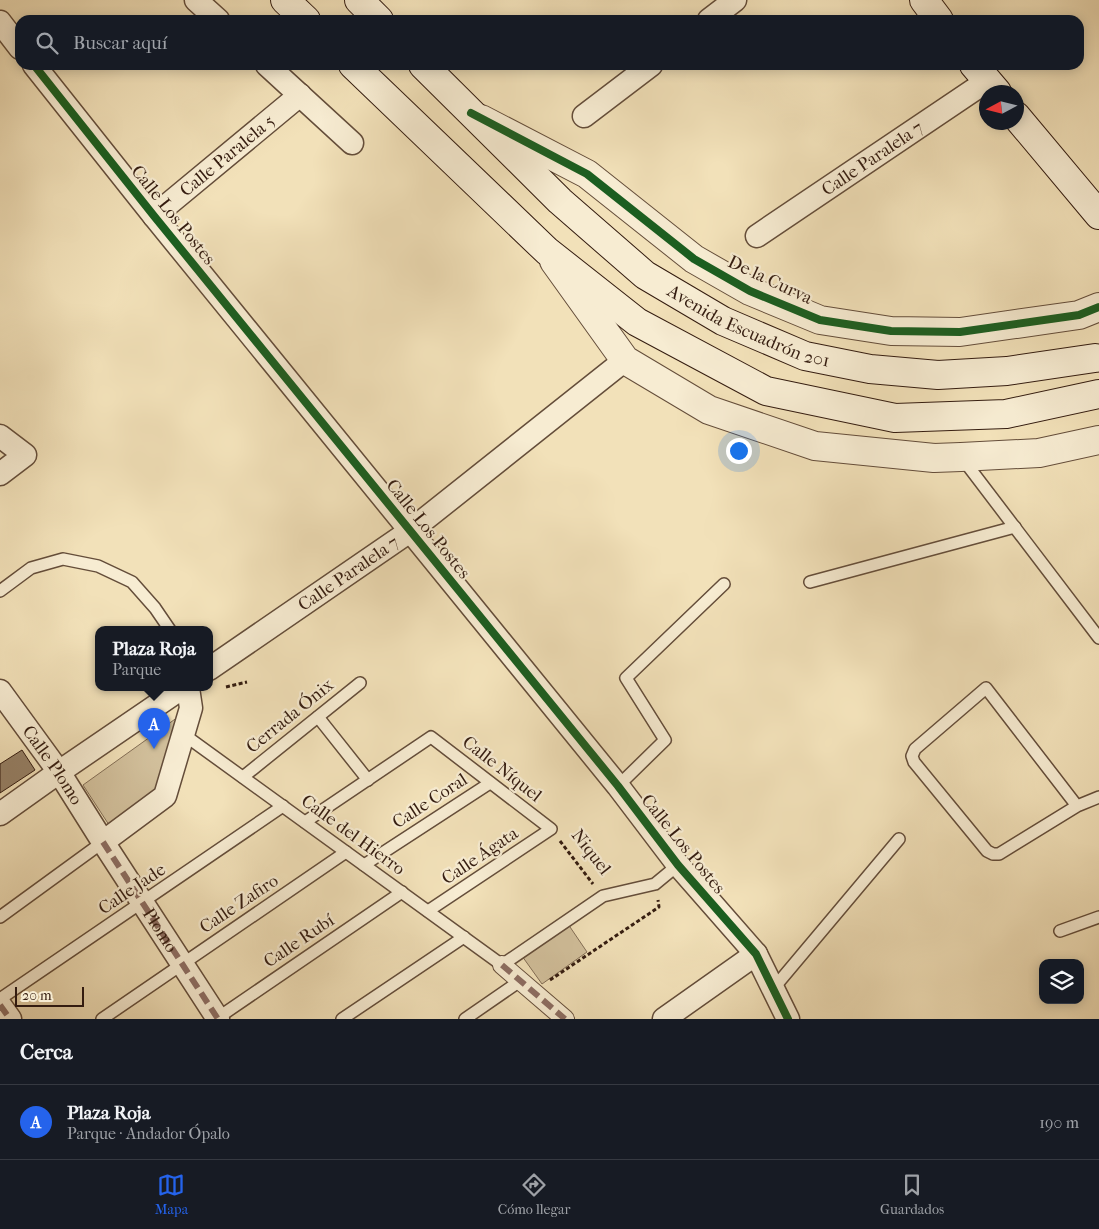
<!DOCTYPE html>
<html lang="es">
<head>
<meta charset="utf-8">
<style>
  :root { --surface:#171b24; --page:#20242c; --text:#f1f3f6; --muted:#9ea1a6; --line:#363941; --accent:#2563eb }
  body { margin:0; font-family:"IM FELL French Canon",serif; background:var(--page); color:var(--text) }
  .controls { position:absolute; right:15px; bottom:15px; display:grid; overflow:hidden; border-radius:10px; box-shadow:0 2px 12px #0003 }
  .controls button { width:45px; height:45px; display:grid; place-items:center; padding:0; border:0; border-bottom:1px solid var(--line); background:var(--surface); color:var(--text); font:25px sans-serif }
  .compass { position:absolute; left:979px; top:85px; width:45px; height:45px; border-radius:50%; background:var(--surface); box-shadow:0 2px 12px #0003; rotate:263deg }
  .scale { position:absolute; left:15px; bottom:12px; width:69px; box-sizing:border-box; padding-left:5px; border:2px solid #341c10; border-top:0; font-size:14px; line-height:18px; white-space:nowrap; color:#341c10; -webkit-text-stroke:4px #f7ecd2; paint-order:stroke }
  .you { position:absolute; left:738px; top:450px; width:18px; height:18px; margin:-12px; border:4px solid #fff; border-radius:50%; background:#1a73e8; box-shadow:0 0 0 8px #1a73e833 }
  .badge { display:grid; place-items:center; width:32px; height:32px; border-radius:50%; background:var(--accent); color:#fff; font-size:16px; font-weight:700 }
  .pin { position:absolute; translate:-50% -41px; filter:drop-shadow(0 1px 2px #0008) }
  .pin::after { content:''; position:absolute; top:26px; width:18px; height:15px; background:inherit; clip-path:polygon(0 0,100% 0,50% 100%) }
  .popup { position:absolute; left:95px; top:626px; width:118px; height:65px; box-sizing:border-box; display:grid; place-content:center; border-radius:10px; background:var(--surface); filter:drop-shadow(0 1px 4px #0005); font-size:16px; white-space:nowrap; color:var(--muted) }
  .popup b { font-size:19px; color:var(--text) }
  .popup::after { content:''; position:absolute; left:50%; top:100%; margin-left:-10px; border:10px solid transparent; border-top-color:var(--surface) }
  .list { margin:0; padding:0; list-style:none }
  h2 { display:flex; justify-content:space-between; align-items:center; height:65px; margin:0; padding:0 20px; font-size:21px }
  h2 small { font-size:16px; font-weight:400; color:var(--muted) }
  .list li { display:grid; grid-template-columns:32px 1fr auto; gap:15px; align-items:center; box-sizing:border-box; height:75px; padding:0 20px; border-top:1px solid var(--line) }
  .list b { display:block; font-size:19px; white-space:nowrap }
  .list p { margin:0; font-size:16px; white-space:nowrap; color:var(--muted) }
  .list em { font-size:16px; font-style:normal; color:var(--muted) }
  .icon { flex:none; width:28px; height:28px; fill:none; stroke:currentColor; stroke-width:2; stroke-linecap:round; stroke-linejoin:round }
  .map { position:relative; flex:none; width:1099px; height:1019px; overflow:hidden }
  .search { position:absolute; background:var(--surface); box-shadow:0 2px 12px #0003; left:15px; right:15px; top:15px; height:55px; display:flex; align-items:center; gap:12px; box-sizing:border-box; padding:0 18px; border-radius:15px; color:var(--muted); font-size:19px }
  .sheet { height:140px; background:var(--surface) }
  nav { display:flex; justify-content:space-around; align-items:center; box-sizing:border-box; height:70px; border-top:1px solid var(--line); background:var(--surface); font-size:14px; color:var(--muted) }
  nav a { display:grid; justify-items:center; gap:2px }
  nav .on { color:var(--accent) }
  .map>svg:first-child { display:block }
</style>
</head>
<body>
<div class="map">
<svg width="1099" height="1019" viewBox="0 0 1099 1019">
  <rect width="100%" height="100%" fill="#f2e1b9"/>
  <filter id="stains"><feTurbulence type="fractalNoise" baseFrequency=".004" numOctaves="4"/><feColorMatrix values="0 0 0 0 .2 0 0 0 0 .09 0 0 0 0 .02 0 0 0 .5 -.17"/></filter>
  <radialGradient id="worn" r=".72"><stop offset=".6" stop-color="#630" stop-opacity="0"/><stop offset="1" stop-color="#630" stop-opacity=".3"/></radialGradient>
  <g fill="#d2c09c" stroke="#836e56">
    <path d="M185,712l-25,82 -49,34 -28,-43z"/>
    <path d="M568,924l19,28 -45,32 -20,-28z"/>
  </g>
  <path fill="#978268" stroke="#341c10" d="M22,750l13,20 -35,23v-29z"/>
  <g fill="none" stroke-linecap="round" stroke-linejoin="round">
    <defs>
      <g id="service">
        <path d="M962,458l137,180"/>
        <path d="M810,582l205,-55"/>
        <path d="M0,591l31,-23 32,-9 35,7 34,16 23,26 15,22"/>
        <path d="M318,717l50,63"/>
        <path d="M183,734l319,231 101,-69 52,-12 23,-19"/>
        <path d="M243,777l117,-94"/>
        <path d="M618,786l47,-46 -39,-62 98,-94"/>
        <path d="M1077,806l-78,48h-6l-6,-3 -73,-89 -2,-6 3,-7 71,-61 91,118 22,-9"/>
        <path d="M305,822l126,-85 120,92 -123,82"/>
        <path d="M364,865l126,-82"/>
        <path d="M0,917l103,-75"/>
        <path d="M1060,931l39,-14"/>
        <path d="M773,989l126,-150"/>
        <path d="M0,999l283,-193"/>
        <path d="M102,1019l244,-167"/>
        <path d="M216,1019l186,-127"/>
        <path d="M342,1019l122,-82"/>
        <path d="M465,1019l55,-38"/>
      </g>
      <path id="pedestrian" d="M502,965l63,54"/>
      <g id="minor">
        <path d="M196,0l22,20"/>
        <path d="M709,20l26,-20"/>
        <path d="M0,22l20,26"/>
        <path d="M34,65l120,151 464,570 60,79 78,89 32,65"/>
        <path d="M267,65l85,78"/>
        <path d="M584,116l67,-51"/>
        <path id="s1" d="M154,216l146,-121"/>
        <path id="s2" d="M757,236l230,-155"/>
        <path d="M0,436l25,19 -25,19"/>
        <path id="s3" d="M209,669l201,-138 215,-171"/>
        <path id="s4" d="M0,691l59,81 44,70 115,177"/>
        <path d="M0,814l59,-42 123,-84"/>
        <path d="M103,842l62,-46 26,-88 -3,-20"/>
        <path d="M0,1005l10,14"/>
        <path d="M664,1019l92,-65"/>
      </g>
      <g id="tertiary">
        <path d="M481,119l106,55 107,85 56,32 70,29 71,11 69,1 119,-17 20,-8"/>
        <path d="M554,261l71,99 84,50 106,36 119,12 27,-1 78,-4 60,-13"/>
      </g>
      <g id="secondary">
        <path d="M285,0l21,20"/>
        <path d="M359,0l20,20"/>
        <path d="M924,0l15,20"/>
        <path d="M353,65l194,186 90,71 129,69 129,27 111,-4 93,-20"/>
        <path id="s5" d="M423,65l137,136 85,74 78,46 82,35 65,13 68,6 69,-4 88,-13"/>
        <path d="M974,65l23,27"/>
        <path d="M1016,116l83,99"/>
      </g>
    </defs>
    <use href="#service" stroke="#644d3a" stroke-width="14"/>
    <use href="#pedestrian" stroke="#644d3a" stroke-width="20"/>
    <use href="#minor" stroke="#644d3a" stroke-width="25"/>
    <use href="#tertiary" stroke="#644d3a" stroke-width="30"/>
    <use href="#secondary" stroke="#341c10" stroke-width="30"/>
    <g stroke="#341c10" stroke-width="3" stroke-dasharray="4 2.5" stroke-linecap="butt">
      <path d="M226,687l21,-5"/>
      <path d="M560,841l33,43"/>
      <path d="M550,980l109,-73 -1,-7"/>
    </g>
    <use href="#service" stroke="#f7ecd2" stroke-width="11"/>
    <use href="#pedestrian" stroke="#f7ecd2" stroke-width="18"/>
    <use href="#minor" stroke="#f7ecd2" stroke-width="22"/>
    <use href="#tertiary" stroke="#f7ecd2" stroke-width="28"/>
    <use href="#secondary" stroke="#f7ecd2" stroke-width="28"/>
    <g stroke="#8d6e63" stroke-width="6" stroke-dasharray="12 6" stroke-linecap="butt">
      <path d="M103,842l115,177"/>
      <path d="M502,965l63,54"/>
      <path d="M0,1005l10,14"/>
    </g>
    <defs>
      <g id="cycleway">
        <path d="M34,65l120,151 464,570 60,79 78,89 32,65"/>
        <path d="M471,113l116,61 107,85 56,32 70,29 71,11 69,1 119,-17 20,-8"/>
      </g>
    </defs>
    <use href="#cycleway" stroke="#f7ecd2" stroke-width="11"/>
    <use href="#cycleway" stroke="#1b5e20" stroke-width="8"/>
  </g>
  <g text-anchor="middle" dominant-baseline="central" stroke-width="4.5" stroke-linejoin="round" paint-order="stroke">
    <g font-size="18" fill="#341c10" stroke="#f7ecd2">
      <text stroke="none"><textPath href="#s1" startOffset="95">Calle Paralela 5</textPath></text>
      <text stroke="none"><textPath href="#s2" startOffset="139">Calle Paralela 7</textPath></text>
      <text transform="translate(173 215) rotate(51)">Calle Los Postes</text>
      <text transform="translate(770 280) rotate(25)">De la Curva</text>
      <text stroke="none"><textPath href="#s5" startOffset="422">Avenida Escuadrón 201</textPath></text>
      <text transform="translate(428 529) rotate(51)">Calle Los Postes</text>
      <text stroke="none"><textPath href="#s3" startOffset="169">Calle Paralela 7</textPath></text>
      <text transform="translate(290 716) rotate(-39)">Cerrada Ónix</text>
      <text stroke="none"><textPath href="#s4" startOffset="91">Calle Plomo</textPath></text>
      <text transform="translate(502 769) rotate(38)">Calle Níquel</text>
      <text transform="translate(430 801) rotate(-33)">Calle Coral</text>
      <text transform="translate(353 835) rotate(36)">Calle del Hierro</text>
      <text transform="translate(683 844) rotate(51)">Calle Los Postes</text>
      <text transform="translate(591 852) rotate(52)">Niquel</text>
      <text transform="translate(480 856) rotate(-34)">Calle Ágata</text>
      <text transform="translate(132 889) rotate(-34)">Calle Jade</text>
      <text transform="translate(239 904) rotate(-34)">Calle Zafiro</text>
      <text stroke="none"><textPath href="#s4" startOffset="288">Plomo</textPath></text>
      <text transform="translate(299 941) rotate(-34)">Calle Rubí</text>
    </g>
  </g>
  <rect width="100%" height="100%" filter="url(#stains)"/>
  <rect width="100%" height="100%" fill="url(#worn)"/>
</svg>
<div class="controls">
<button><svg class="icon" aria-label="layers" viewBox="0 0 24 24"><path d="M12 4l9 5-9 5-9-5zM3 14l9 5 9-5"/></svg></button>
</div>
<svg class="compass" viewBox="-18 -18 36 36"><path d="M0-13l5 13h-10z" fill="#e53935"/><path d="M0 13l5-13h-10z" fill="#9ea1a6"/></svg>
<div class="scale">20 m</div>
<div class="you"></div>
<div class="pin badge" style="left:154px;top:749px">A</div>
<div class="popup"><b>Plaza Roja</b>Parque</div>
<div class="search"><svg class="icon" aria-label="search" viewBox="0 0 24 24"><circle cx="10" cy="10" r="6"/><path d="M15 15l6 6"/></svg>Buscar aquí</div>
</div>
<section class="sheet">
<h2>Cerca<small></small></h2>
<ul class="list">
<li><span class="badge">A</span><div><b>Plaza Roja</b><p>Parque · Andador Ópalo</p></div><em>190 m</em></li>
</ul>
</section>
<nav>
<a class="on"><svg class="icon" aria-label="map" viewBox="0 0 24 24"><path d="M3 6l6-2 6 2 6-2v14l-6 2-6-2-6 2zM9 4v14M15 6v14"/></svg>Mapa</a>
<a><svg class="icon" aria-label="directions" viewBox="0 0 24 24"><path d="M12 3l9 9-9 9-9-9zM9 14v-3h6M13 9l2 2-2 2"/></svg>Cómo llegar</a>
<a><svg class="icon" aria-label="saved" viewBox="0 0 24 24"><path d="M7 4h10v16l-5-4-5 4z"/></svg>Guardados</a>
</nav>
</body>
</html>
